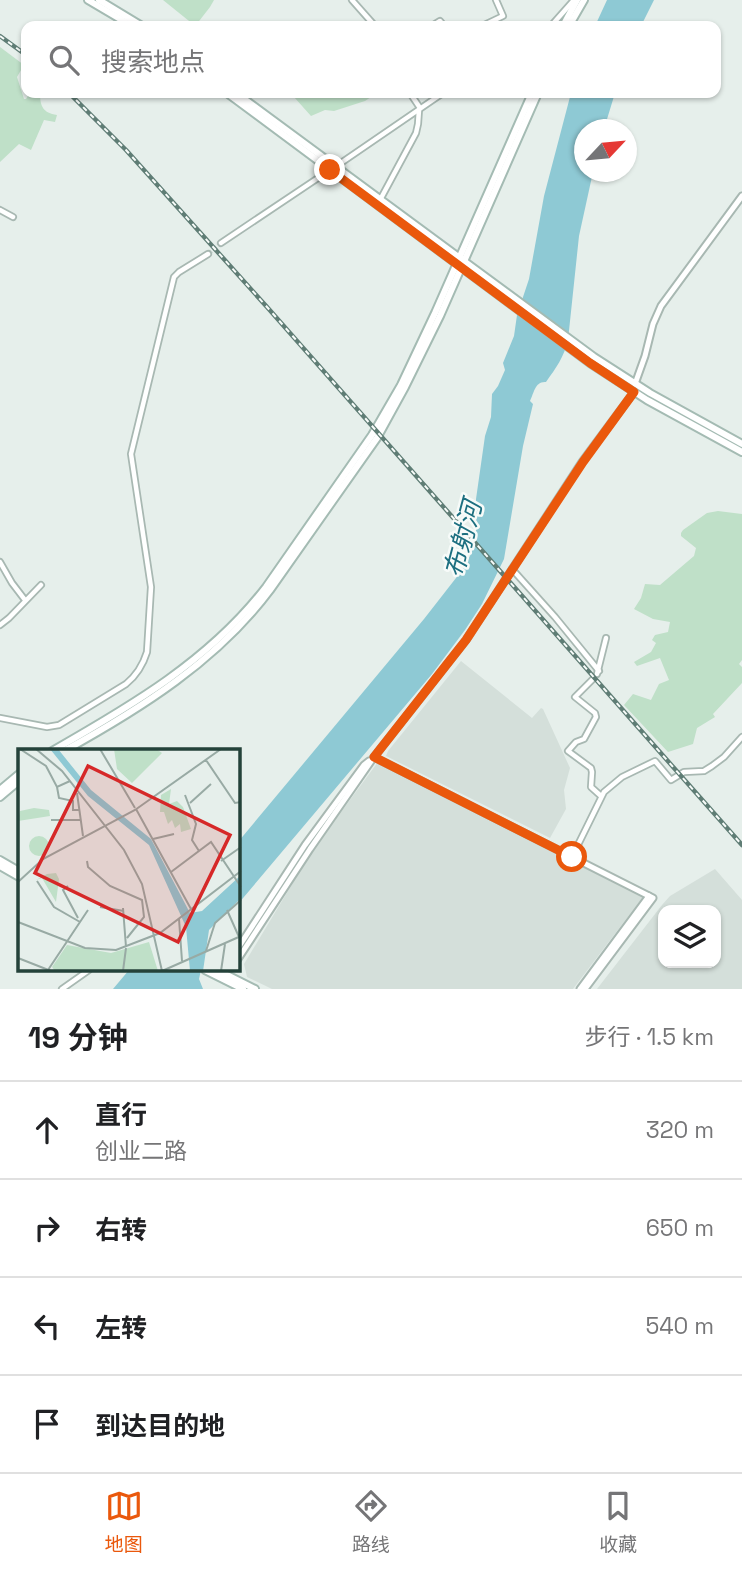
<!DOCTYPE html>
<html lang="zh">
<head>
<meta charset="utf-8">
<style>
  :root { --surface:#fff; --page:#f6f6f6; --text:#202124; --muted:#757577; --line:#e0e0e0; --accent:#ea580c }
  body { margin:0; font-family:"Space Grotesk","Noto Sans SC",sans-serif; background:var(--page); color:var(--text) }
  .controls { position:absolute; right:21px; bottom:21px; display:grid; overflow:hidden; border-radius:14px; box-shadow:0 2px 5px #0004 }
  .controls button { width:63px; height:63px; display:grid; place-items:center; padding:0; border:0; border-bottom:2px solid var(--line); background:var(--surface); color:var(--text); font:35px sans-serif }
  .compass { position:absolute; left:574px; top:119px; width:63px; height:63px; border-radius:50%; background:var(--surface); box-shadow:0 2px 5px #0004; rotate:64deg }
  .stop { position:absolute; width:21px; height:21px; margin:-16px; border:5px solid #ea580c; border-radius:50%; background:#fff }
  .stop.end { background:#ea580c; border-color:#fff; box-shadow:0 2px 7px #0008 }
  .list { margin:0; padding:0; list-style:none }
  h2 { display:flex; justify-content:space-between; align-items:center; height:91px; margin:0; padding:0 28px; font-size:30px }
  h2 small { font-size:23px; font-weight:400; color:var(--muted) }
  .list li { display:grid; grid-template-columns:46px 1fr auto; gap:21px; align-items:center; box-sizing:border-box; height:98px; padding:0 28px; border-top:2px solid var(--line) }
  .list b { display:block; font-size:26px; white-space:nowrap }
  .list p { margin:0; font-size:23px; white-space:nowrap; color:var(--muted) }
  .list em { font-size:23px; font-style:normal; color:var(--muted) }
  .icon { flex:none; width:38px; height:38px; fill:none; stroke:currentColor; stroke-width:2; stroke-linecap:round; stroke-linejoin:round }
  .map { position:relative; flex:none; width:742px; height:989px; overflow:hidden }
  .search { position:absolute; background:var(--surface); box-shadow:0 2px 5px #0004; left:21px; right:21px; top:21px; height:77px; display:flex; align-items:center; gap:18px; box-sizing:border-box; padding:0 24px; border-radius:14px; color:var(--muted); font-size:26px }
  .sheet { height:483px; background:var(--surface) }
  nav { display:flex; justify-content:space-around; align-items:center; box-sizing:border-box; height:98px; border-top:2px solid var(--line); background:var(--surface); font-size:19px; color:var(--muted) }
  nav a { display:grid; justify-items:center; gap:4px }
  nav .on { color:var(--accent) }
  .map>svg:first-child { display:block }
</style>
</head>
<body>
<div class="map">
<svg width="742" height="989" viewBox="0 0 742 989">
  <rect width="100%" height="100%" fill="#e6efeb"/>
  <g fill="#d4dfda" fill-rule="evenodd">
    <path d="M461,661l71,57 9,-10 2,1 27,59 -6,22 2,19 -16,29 -164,-82 2,-5z"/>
    <path d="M378,762l265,135 -70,92h-301l-25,-12 -3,-13 68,-113z"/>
    <path d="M715,869l27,31v89h-145l65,-84 8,-9zM663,910h53v53h-53z"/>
  </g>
  <g fill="#bfe0c8">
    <path d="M163,0h51l-4,7 -14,18h-2z"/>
    <path d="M0,47l24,18 -7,12 7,22h2l4,-6h10c0,13 3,20 17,22l-2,7 -11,-2 -13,30 -12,-6 -19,18z"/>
    <path d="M298,93h79l-12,8 -31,10 -9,-1 -14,6 -17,-19z"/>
    <path d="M718,511l24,3v146l-3,4 3,3v16l-29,31 2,3 -18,11 -4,16 -25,8 -44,-47 9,-11 18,6 8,-16 10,-4 -9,-22 -23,8 -3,-4 17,-10 5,-9 -4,-3 3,-5 13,-3 2,-10 -17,-3 -19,-10 7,-11 4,-14 15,1 34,-29 2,-8 -15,-12v-3l2,-3 24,-17z"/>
  </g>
  <g fill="#8ec9d4">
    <path d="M607,0h47l-13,26h-46z"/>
    <path d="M571,93h44l-11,36 -20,1v42h9l-14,64 -11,104c-4,17 -12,28 -22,42 -11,-1 -12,11 -16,19l3,3 -10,42 -19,113 -22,45 -17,26 -33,44 -194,230v-62l186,-223 39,-50 8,-15 5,-16v-39l9,-63 6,-19 1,-23 6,-8 7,-16 -2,-7 11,-27 3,-21 12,-36 15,-83z"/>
    <path d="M129,970h72l-2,9 4,10h-90z"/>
  </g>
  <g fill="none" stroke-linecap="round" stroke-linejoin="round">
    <path stroke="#bfccc8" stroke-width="4.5" stroke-dasharray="4.5 2" stroke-linecap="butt" d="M208,254l13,-11"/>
    <defs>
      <g id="minor">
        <path d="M352,0l23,26"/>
        <path d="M432,26l8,-5 4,5"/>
        <path d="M482,26l21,-10 -7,-16"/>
        <path d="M551,26l23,-26"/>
        <path d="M410,93l10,15"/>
        <path d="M335,167l108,-74"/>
        <path d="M380,200l36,-67 2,-9 1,-14"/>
        <path d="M0,210l13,7"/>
        <path d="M221,243l109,-73"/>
        <path d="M0,562l12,21 13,17"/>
        <path d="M512,569l43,48 44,54"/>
        <path d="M0,625l9,-7 32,-33"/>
        <path d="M597,674l9,-36"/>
        <path d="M593,679l-18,18 20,16 1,4 -12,22 -8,3 -8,9 23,17 1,4 -1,15 10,9"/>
        <path d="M0,718l47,9 12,-2 67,-41c11,-9 17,-19 21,-32l4,-65 -20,-133 43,-177 5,-5 29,-18"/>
        <path d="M572,857l32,-65 18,-15 33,-16 16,19 13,-8 20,-1 8,-5 12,-9 18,-20"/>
        <path d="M62,989l27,-19"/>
      </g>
      <g id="tertiary">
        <path d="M635,384l10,-28 8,-32 8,-18 81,-110"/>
        <path d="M374,757l279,141 -68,91"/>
        <path d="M238,948l67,-103 59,-80 5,-4"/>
        <path d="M238,959l72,-110 64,-92 92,-117 116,-178 52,-70"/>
        <path d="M580,989l69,-93"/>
      </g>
      <g id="secondary">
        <path d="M88,0l44,26"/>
        <path d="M99,0l43,26"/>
        <path d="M563,26l14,-26"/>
        <path d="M569,26l15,-26"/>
        <path d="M227,93l363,270 57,37 95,52"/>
        <path d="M236,93l358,264 56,36 92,51"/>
        <path d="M52,751c79,-45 158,-91 214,-164l106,-152 29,-50 34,-72 97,-220"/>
        <path d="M64,751c76,-42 153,-90 206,-161l107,-152 28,-51 35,-71 98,-223"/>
        <path d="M0,790l19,-16"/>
        <path d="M0,797l19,-16"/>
        <path d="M0,860l19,11"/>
        <path d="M0,866l19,11"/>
        <path d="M205,970l38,19"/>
        <path d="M217,970l38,19"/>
      </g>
    </defs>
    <use href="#minor" stroke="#a8b8b2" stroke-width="8"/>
    <use href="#tertiary" stroke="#a8b8b2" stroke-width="9"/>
    <use href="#secondary" stroke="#a4bbb3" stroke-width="10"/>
    <use href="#minor" stroke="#fff" stroke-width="4.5"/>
    <use href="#tertiary" stroke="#fff" stroke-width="5"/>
    <use href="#secondary" stroke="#fff" stroke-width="6"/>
    <defs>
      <g id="rail">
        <path d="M0,36l26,19"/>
        <path d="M69,93l57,57 141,157 475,538"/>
      </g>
    </defs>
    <use href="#rail" stroke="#5f7d75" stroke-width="4.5"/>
    <use href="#rail" stroke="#f7fbf9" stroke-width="2" stroke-dasharray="5" stroke-linecap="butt"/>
  </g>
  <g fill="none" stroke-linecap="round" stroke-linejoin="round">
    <path stroke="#ea580c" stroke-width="9" d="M330,170l260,193 44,29 -51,70 -117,178 -92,117 198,100"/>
  </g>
  <g text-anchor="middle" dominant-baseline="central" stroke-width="5" stroke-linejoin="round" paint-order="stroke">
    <g font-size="26" font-style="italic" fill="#1c6f80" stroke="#f7fbf9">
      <text transform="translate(463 539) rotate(-75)">布射河</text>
    </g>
  </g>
  <g transform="translate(18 749)">
    <rect width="222" height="222" fill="#e6efeb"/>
    <path d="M96,0h42l6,4 -30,30 -15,-14zM153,40l-2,15 8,-3 6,6 8,22 -10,3 -1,-8 -5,4 -3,-8 -4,4 -4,-12h-4l1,-17zM16,59l15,2 1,6 -32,5 2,-10zM11 97a10 10 0 1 1 20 0a10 10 0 1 1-20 0ZM29,125l9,-1 3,6 -3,23 -14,-24 -6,2zM131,193l9,29h-103l-3,-4 15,-22 44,8z" fill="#bfe0c8"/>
    <path d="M32,0h8l33,41 60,49 39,74 12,-2 38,-35v23l-31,31 -6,41h-13l-4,-44 -37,-82 -61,-49z" fill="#8ec9d4"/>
    <path fill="none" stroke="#98aaa4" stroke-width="2" d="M2,0l26,17 11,21 13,-6M18,0l26,22 62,79 18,34 20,87M82,0l35,59M188,11l29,43 6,-1M39,38l2,11 14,3v9h7M59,44l6,43M167,46l11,29 -4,16 7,11M172,54l21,-19M118,60l55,100M33,71h30M135,90l21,-5M69,112l1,6 22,19 32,14 2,17 -17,21M203,112l20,-14M153,123l40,-30 30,45M19,132l17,26 26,15M0,133l25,-23 92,-49 86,-61M50,137l-5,4 15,28M82,158l24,4M105,159l3,39M209,161l12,27M161,170l3,42M0,173l67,26 31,2 44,-17 81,-62M188,202l9,-28 26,-23M0,209l33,13M30,221l40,-60M105,222l3,-23M144,222l79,-35M203,222l4,-27"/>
    <path fill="#d62828" fill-opacity="0.15" stroke="#d62828" stroke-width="3.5" d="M70,17l142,69 -52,107 -143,-69z"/>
    <rect width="222" height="222" fill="none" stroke="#24423a" stroke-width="3.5"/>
  </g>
</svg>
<div class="controls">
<button><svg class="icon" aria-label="layers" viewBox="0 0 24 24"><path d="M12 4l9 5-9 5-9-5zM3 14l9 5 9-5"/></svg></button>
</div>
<svg class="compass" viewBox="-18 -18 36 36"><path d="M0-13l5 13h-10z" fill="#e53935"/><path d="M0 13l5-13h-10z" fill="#757577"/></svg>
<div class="stop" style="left:572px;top:857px"></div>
<div class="stop end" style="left:330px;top:170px"></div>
<div class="search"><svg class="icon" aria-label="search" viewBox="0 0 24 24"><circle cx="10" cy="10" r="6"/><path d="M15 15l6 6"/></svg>搜索地点</div>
</div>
<section class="sheet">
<h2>19 分钟<small>步行 · 1.5 km</small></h2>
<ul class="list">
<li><svg class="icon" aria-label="ahead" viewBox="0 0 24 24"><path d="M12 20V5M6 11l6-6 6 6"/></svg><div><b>直行</b><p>创业二路</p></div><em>320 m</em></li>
<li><svg class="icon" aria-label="right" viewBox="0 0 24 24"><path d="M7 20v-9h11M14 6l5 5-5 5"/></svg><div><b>右转</b></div><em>650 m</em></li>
<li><svg class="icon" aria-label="left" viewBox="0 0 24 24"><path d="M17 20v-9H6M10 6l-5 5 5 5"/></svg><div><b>左转</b></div><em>540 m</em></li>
<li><svg class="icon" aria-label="arrive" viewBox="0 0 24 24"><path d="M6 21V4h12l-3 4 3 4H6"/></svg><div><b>到达目的地</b></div></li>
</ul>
</section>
<nav>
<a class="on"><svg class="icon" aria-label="map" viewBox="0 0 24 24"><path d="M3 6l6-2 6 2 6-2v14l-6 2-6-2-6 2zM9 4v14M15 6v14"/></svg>地图</a>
<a><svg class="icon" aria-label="directions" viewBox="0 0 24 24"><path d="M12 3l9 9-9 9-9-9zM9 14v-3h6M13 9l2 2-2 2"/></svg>路线</a>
<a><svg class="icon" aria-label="saved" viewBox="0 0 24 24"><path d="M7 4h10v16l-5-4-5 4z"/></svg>收藏</a>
</nav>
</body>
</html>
